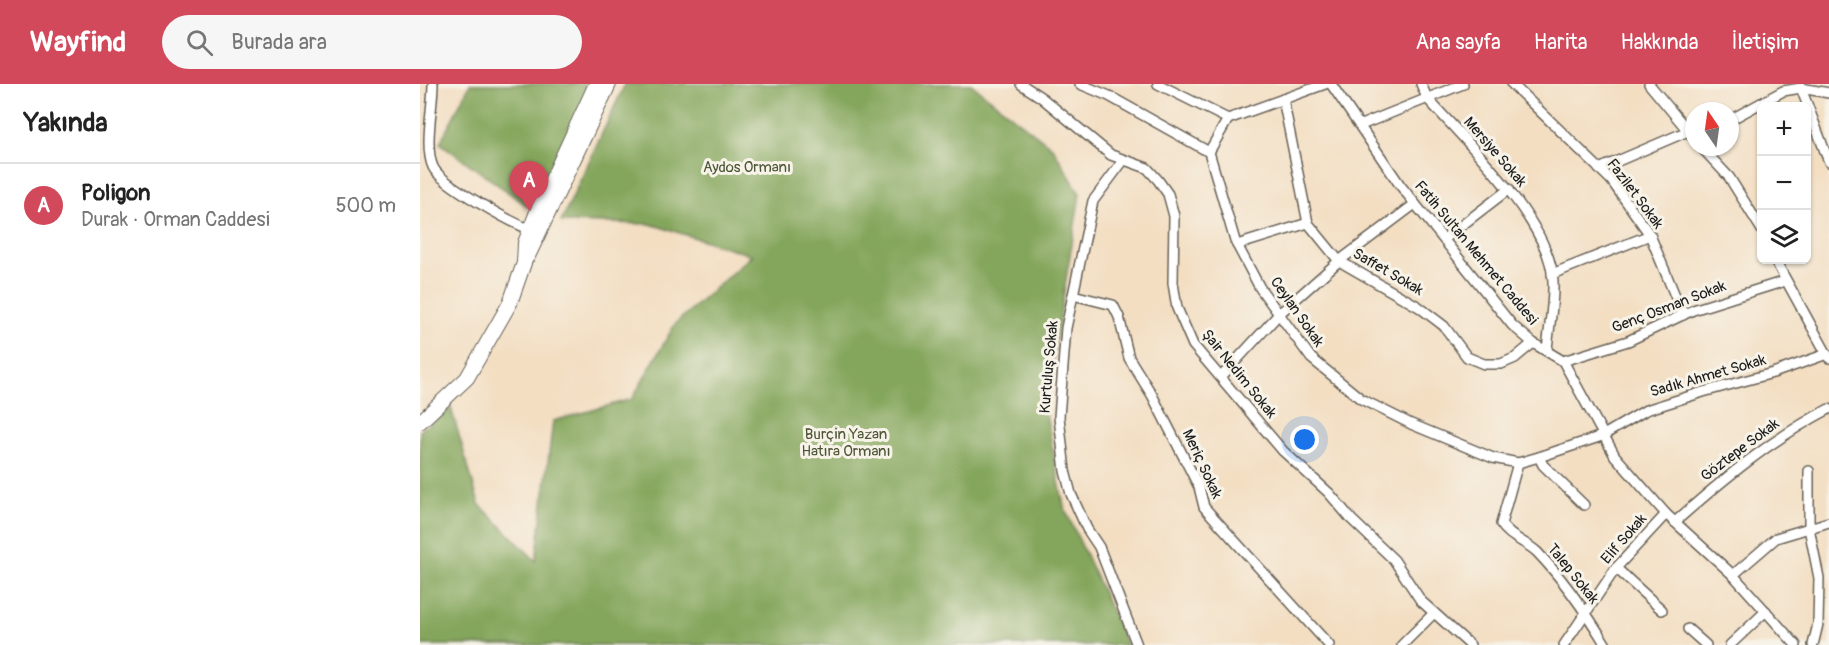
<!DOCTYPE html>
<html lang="tr">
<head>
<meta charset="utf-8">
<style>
  :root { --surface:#fff; --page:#f6f6f6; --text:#222; --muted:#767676; --line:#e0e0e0; --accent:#d1495b }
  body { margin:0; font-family:Pangolin,sans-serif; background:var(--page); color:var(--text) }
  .controls { position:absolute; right:18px; top:18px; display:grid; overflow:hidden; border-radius:9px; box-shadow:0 2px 4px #0004 }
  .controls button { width:54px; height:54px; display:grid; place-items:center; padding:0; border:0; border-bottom:2px solid var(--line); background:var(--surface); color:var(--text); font:30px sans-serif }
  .compass { position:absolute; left:1265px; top:18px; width:54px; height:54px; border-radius:50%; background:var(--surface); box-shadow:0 2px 4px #0004; rotate:347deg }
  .you { position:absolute; left:885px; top:356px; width:21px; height:21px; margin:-15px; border:4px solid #fff; border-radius:50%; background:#1a73e8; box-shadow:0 0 0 9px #1a73e833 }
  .badge { display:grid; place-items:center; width:39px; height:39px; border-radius:50%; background:var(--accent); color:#fff; font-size:20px; font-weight:700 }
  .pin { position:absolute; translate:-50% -50px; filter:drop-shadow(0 2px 3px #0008) }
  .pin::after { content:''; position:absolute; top:32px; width:21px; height:18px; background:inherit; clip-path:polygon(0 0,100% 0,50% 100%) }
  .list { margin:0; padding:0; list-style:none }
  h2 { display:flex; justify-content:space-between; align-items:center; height:78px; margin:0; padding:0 24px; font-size:26px }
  h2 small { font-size:20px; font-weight:400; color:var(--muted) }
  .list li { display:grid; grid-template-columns:39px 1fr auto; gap:18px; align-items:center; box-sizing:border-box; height:84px; padding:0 24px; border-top:2px solid var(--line) }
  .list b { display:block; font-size:22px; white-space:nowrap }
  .list p { margin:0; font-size:20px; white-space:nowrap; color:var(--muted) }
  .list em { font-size:20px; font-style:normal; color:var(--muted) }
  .icon { flex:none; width:33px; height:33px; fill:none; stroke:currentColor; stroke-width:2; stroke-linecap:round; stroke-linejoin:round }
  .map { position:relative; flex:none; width:1409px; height:561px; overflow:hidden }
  header { display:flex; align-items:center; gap:36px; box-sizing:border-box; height:84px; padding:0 30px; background:var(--accent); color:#fff }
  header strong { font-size:28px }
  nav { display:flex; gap:33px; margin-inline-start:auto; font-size:21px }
  .search { width:420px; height:54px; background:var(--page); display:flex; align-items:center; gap:15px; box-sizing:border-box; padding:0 21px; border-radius:33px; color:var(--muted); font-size:22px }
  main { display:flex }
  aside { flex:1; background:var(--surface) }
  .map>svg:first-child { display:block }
</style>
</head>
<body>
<header>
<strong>Wayfind</strong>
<div class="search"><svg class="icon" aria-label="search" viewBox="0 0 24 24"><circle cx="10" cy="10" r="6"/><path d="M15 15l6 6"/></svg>Burada ara</div>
<nav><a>Ana sayfa</a><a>Harita</a><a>Hakkında</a><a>İletişim</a></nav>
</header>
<main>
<aside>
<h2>Yakında<small></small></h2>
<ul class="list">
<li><span class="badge">A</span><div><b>Poligon</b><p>Durak · Orman Caddesi</p></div><em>500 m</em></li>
</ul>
</aside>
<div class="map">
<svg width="1409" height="561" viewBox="0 0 1409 561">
  <rect width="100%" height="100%" fill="#f7f3e8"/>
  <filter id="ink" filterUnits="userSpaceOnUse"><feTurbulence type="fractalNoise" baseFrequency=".0167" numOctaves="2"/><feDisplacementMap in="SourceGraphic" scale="12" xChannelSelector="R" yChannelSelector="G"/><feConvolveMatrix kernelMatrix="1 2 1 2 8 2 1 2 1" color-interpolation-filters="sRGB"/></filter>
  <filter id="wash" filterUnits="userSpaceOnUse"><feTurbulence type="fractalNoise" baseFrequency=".008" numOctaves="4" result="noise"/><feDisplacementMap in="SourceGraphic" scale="24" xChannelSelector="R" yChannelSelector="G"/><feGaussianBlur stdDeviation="1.35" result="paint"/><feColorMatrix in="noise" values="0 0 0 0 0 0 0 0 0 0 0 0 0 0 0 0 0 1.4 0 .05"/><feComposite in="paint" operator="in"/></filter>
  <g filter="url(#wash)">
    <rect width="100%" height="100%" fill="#f3dec2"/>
    <g fill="#84a65c" stroke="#50613c" stroke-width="1.5">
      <path d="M50,0h124l-64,124 -90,-65z"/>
      <path d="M205,0h346l82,64 27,46 -35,215 19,98 63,138h-707v-214l31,-23 28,96 57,57 17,-140 79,-22 43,-75 77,-69 -102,-31 -89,-2z"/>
    </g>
  </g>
  <g filter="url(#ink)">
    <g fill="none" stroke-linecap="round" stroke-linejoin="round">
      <defs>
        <g id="street">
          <path d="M13,0c0,23 -9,63 0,83 7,17 83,58 101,64"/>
          <path d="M601,0l21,14 69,57 36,13 11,12 10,14 6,22 -1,67 4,25 16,37 90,106 46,42 22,26 43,41 27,41 49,44"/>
          <path d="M660,0l29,12 100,56 26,89 25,47 51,70 50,41 50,25 82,34 25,5 21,-6 63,-21 44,-26 57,-18 70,-19 54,-19"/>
          <path d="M738,0l70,35 97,-35"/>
          <path d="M911,0l69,101 112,140 21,18 30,18 52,95 51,58 67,61 63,70"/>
          <path d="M1001,0l6,14c38,43 124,124 126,183 1,22 -4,46 -6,69"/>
          <path d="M1092,0l99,96 39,55 33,80"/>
          <path d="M1229,0l45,54"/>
          <path d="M1381,4l28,74"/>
          <path d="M863,15l25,124 31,38 80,46 25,19 23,31 17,7h17l14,-6 18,-15"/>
          <path d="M1310,36l53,-29 18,-3 28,5"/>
          <path d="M941,41l102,-41"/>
          <path d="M1281,63l28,30 33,53"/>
          <path d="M789,68l19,-33"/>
          <path d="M703,77l-30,40 -27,127 -7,89 6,54 6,23 16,35 12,18 38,98"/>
          <path d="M1179,85l89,-38"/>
          <path d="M1024,155l65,-50"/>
          <path d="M817,161l71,-22"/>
          <path d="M1355,176l54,98"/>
          <path d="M1132,190l98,-39"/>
          <path d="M653,211l40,10 6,12 10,41 23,37 47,92 5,20 125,138"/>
          <path d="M1143,277l65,-20 65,-31 92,-29"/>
          <path d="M801,293l58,-63 60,-53 76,-57"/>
          <path d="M1119,373l4,8 41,40"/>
          <path d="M1098,379l-17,61c9,14 24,17 36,28 27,28 49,60 69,93"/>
          <path d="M1389,387v57l10,50 -1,46 -5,21"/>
          <path d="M1255,438c48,-43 97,-83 154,-113"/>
          <path d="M1196,484l46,42"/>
          <path d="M1313,491l43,-37 53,-16"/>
          <path d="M1268,545l18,16"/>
          <path d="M982,561l32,-32"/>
          <path d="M1144,561l52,-77 50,-54"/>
          <path d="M1310,561l36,-34"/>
        </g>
        <g id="secondary">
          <path d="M108,172l81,-172"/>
          <path d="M0,338l47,-44 43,-75 14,-40 1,-20 12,-31 59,-128"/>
        </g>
      </defs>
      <use href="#street" stroke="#676056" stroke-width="12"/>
      <use href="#secondary" stroke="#676056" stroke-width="16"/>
      <use href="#street" stroke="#fff" stroke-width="9"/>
      <use href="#secondary" stroke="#fff" stroke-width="14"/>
    </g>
  </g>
  <g text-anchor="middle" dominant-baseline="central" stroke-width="6" stroke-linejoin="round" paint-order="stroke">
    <g font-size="15" fill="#1c1c1c" stroke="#f7f3e8">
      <text transform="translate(1075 68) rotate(49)">Mersiye Sokak</text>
      <text transform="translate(1215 110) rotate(53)">Fazilet Sokak</text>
      <text transform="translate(1056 169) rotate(50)">Fatih Sultan Mehmet Caddesi</text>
      <text transform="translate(968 188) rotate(30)">Saffet Sokak</text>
      <text transform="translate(1249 223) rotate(-21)">Genç Osman Sokak</text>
      <text transform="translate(877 228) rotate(55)">Ceylan Sokak</text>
      <text transform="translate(629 283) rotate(-85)">Kurtuluş Sokak</text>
      <text transform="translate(819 290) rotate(51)">Şair Nedim Sokak</text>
      <text transform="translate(1288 292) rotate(-16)">Sadık Ahmet Sokak</text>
      <text transform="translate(1320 366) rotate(-37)">Göztepe Sokak</text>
      <text transform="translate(782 380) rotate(65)">Meriç Sokak</text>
      <text transform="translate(1204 455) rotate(-49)">Elif Sokak</text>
      <text transform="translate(1153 490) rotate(51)">Talep Sokak</text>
    </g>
    <g font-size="15" fill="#4c5536" stroke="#f7f3e8">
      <text x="327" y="83">Aydos Ormanı</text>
      <text x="426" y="350">Burçin Yazan<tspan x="426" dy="17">Hatıra Ormanı</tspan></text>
    </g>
  </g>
</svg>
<div class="controls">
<button>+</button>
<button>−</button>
<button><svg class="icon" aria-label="layers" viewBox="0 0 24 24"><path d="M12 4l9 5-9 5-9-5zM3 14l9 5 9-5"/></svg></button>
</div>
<svg class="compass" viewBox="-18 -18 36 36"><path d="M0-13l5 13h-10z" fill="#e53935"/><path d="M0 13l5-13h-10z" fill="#767676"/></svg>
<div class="you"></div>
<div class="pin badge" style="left:109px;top:127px">A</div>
</div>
</main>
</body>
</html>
